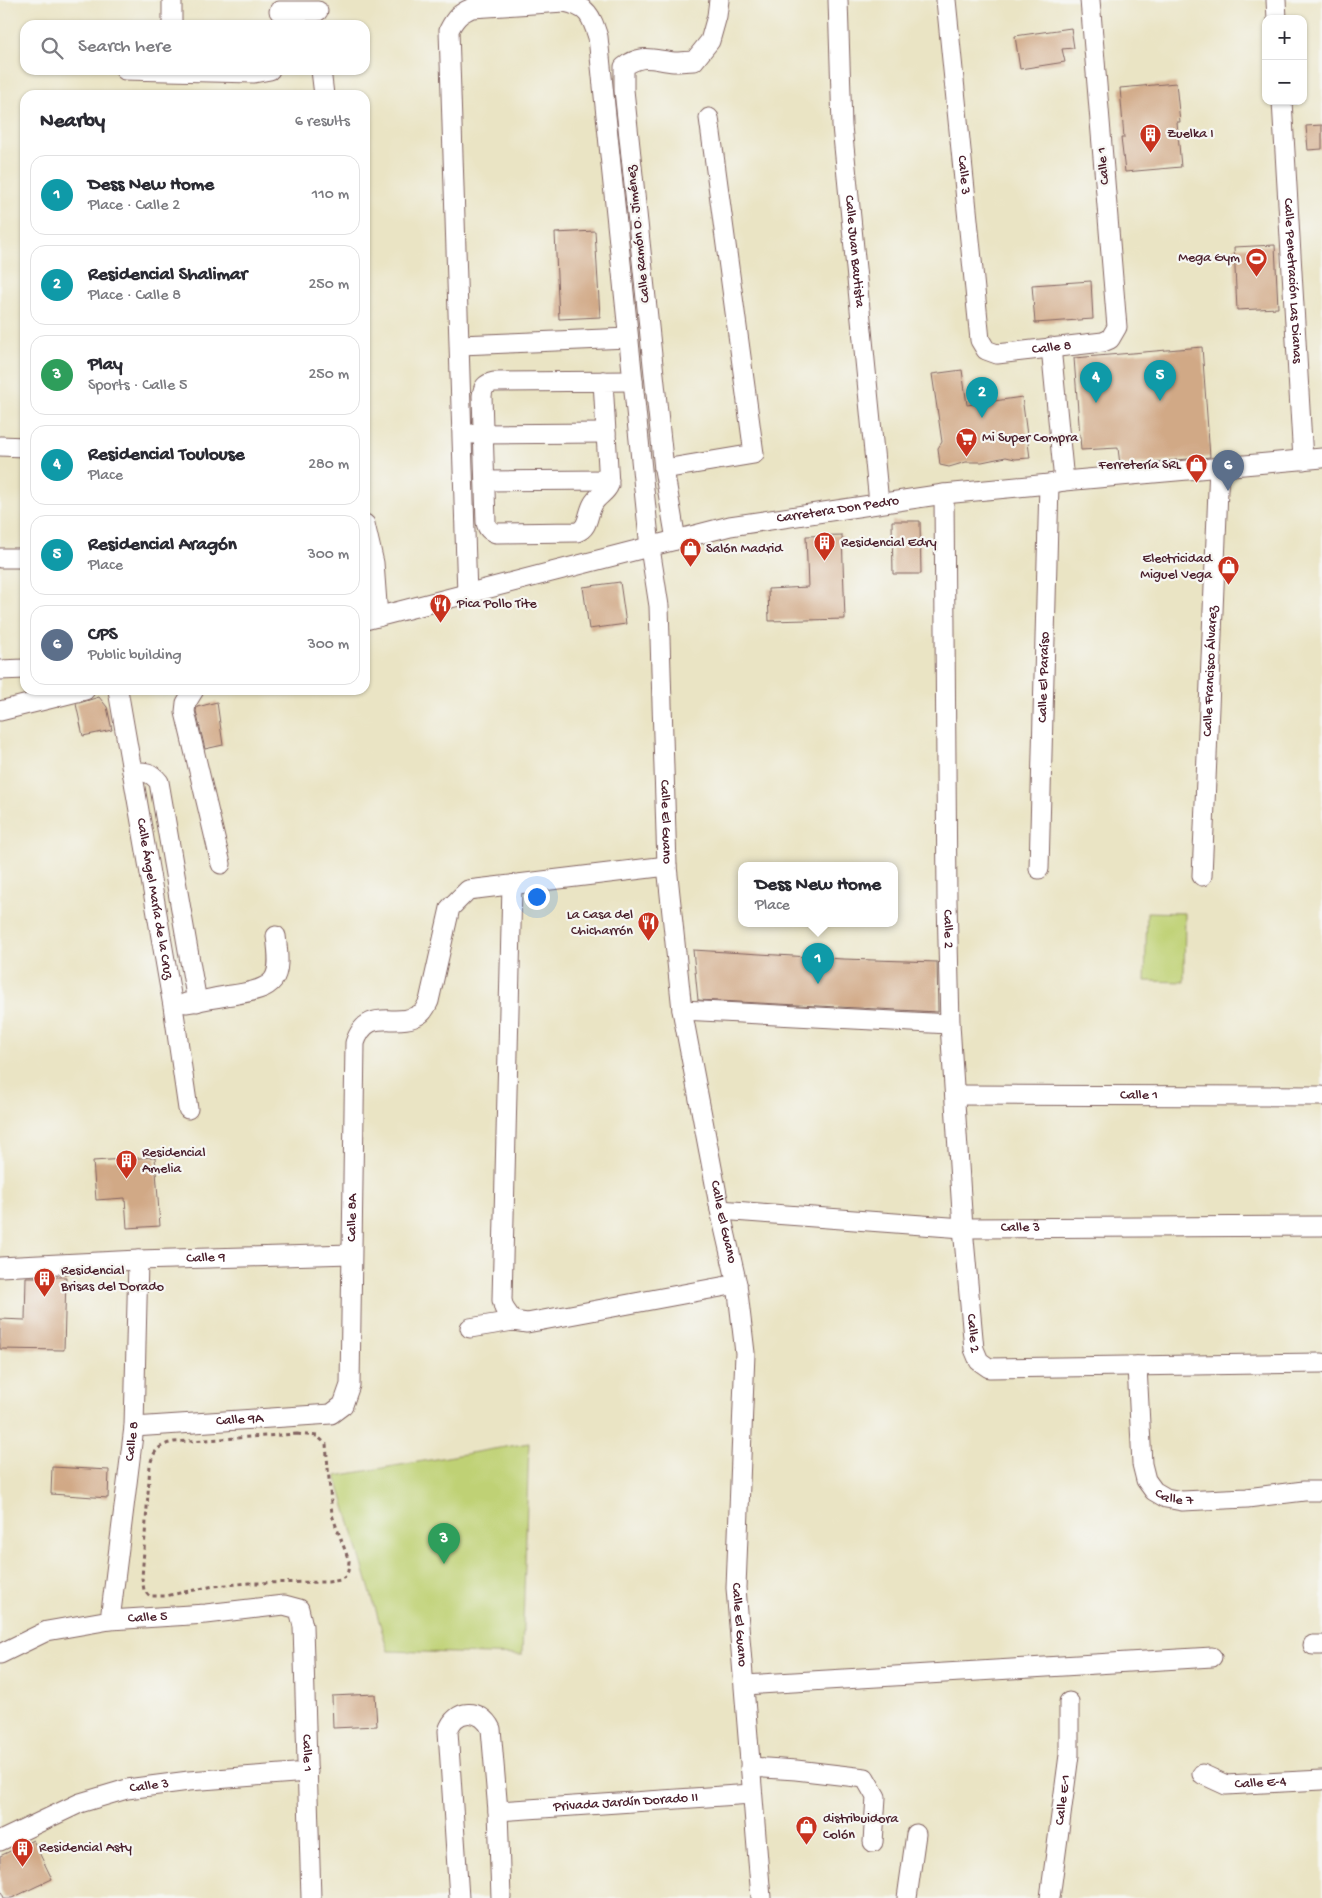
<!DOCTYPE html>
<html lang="en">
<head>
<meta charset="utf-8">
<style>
  :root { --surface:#fff; --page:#f2f2f3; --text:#2b2b33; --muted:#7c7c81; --line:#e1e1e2; --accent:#7c3aed }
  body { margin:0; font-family:"Gochi Hand",sans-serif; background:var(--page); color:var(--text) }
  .controls { position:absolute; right:15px; top:15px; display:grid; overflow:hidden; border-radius:10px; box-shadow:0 1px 4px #0004 }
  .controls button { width:45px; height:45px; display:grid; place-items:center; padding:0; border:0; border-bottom:1px solid var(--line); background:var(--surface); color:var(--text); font:25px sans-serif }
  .you { position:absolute; left:536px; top:896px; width:18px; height:18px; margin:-12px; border:4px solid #fff; border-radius:50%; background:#1a73e8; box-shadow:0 0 0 8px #1a73e833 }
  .badge { display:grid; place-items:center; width:32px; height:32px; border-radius:50%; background:var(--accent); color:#fff; font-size:16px; font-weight:700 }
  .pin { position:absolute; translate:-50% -41px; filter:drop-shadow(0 1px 2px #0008) }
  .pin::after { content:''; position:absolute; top:26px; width:18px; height:15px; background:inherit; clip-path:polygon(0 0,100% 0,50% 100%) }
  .popup { position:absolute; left:738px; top:862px; width:160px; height:65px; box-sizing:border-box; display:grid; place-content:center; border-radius:10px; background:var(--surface); filter:drop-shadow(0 1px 4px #0005); font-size:16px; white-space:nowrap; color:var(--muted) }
  .popup b { font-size:19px; color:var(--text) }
  .popup::after { content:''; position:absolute; left:50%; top:100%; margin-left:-10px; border:10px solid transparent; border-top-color:var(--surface) }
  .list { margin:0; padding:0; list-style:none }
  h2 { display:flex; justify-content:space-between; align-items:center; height:65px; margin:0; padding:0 20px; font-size:21px }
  h2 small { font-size:16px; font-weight:400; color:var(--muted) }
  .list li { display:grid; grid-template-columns:32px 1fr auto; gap:15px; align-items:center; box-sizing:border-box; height:80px; margin:0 10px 10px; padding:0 10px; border:1px solid var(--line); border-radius:15px }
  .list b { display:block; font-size:19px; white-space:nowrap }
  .list p { margin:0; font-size:16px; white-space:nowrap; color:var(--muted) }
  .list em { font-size:16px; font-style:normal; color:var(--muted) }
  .icon { flex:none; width:28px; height:28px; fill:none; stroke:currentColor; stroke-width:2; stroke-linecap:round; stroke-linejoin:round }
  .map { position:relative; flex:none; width:1322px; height:1898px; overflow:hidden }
  .search { position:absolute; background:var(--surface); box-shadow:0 1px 4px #0004; left:20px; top:20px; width:350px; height:55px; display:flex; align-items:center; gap:12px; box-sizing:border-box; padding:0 18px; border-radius:15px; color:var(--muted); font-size:19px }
  .panel { position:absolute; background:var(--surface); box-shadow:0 1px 4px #0004; left:20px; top:90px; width:350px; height:605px; border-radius:15px }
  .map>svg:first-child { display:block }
</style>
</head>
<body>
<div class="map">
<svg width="1322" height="1898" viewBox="0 0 1322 1898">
  <rect width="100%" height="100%" fill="#f6f6f2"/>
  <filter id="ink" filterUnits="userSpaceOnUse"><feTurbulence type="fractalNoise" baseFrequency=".02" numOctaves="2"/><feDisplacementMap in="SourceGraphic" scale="10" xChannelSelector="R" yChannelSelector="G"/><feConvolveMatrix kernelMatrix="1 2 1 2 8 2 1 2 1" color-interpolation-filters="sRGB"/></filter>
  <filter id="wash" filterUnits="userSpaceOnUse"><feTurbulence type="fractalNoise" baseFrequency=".0096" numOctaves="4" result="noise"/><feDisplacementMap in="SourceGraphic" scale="20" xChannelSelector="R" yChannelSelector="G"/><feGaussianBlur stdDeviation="1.12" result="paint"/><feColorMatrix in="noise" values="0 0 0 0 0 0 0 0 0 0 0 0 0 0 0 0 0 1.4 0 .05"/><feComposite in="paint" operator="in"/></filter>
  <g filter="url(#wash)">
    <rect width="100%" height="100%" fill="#eae4c4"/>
    <g fill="#bfd174" stroke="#847850">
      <path d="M1147,912l38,1 -1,69 -39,-1z"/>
      <path d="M529,1443l-7,212 -134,-4 -52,-175z"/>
    </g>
    <g id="blocks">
      <g fill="#d1a986">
        <path d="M1071,28l3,20 -12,1 3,13 -45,7 -5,-33z"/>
        <path d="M1176,83l4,39h-3l4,45 -56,5 -4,-34h3l-4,-50z"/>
        <path d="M1322,125v24l-14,1 -2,-24z"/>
        <path d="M595,231l5,86 -41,2 -4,-86z"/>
        <path d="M1275,245l3,63 -41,2 -3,-63z"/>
        <path d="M1091,281l2,38 -58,4 -3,-38z"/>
        <path d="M1202,347l8,110 -90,8 -2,-17 -37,2 -7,-92z"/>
        <path d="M962,370l5,35 55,-8 8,61 -15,1 -9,-2 -24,5h-16l-17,5 -9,-2 -2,-17 4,-6 -10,-68z"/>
        <path d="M892,521h28l1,53h-28z"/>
        <path d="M842,535l3,84 -76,2 -1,-32 40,-2 -2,-51z"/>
        <path d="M620,582l6,42 -37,5 -6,-42z"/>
        <path d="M99,697l8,10 5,23 -29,6 -7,-32z"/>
        <path d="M217,702l6,43 -18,4 -9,-38 1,-4z"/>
        <path d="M693,950l150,9 94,3 1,50 -240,-12z"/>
        <path d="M155,1157l5,69 -33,2 -2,-30 -29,2 -3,-39z"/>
        <path d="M26,1277h40l-2,73 -64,-1v-30l25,1z"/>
        <path d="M52,1467l57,3 -1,28 -57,-4z"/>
        <path d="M375,1694l2,32 -44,2 -1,-32z"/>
        <path d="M33,1840l19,39 -40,19h-8l-4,-9v-33z"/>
      </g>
    </g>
  </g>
  <g filter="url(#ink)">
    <use href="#blocks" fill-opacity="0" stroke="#826461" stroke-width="1"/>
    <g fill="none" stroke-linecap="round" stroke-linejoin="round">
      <defs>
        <g id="minor">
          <path id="s1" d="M838,0l4,126 37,377"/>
          <path id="s2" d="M946,0l34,340 6,10 11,4 106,-12 7,-3 7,-12 -27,-327"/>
          <path d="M1276,0l1,19"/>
          <path d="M279,11h39"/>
          <path d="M172,25v-25"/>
          <path d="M125,70l129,3 16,-3"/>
          <path d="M321,70l3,25"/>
          <path id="s3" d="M1282,101l21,359"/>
          <path d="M460,345l168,-7"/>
          <path d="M1051,347l13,134"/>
          <path d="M603,381l6,104c-3,8 -12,11 -16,19 -6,11 -4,24 -16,28l-81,1c-6,-2 -9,-4 -10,-11l-4,-126c1,-9 3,-12 12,-14l139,-1"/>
          <path d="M472,434l134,-1"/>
          <path d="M0,446l25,1"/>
          <path d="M664,469l90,-15 -45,-336"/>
          <path d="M485,481l124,-1"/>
          <path id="s4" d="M944,494l3,407 3,123 13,204 11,121 5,12 10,7 333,-5"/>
          <path d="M365,524l9,39 4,54"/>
          <path d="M676,540l-12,-71 -40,-379v-23c18,-14 29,-7 50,-5 7,0 14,-1 20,-1l16,-20 7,-25 2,-16"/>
          <path d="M0,558h25"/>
          <path id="s5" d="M467,595l-18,-565c6,-12 11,-17 23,-22l92,-6c24,5 27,13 34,35l52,511 9,58 8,260 15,144 38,200 17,74 8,69 -9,235 25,310"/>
          <path id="s6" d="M365,620l365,-94 214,-32 105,-10 15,-3 258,-23"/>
          <path d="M0,670l25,-1"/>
          <path id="s7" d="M118,690l55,316 15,103"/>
          <path d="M194,690l-8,13 -1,9 36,152"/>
          <path d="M0,711l85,-21"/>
          <path d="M132,772c13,-1 19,0 27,10l38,220"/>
          <path id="s8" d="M1039,869l10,-385"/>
          <path id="s9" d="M1202,876l17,-410"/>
          <path d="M512,885l-10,415 2,8 9,13"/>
          <path d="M186,1003c16,-2 31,-6 46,-8 45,-7 50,-14 44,-59"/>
          <path d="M682,1010l268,14"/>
          <path id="s10" d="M955,1095l367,1"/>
          <path id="s11" d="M720,1210l243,18 359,-2"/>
          <path id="s12" d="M0,1267l138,-7 213,-6"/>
          <path d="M470,1328l43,-7 14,2 210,-39"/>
          <path id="s13" d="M1137,1366l5,98 4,16 8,11 12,7 16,3 65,-3 57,-7h18"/>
          <path id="s14" d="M134,1427l197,-13 12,-9 7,-20 5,-342c13,-39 41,-13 65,-29 4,-2 7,-9 9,-13l21,-93 18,-18 199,-24"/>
          <path id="s15" d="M110,1620l24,-193 4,-167"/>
          <path d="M1313,1645h9"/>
          <path id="s16" d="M0,1654l47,-23 63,-11 96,-6 78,-9 15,4 4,17 8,272"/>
          <path d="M745,1685l467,-28"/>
          <path d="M750,1767l46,3 69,8 11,19 -3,45"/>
          <path id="s17" d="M1202,1774l24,11 96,-5"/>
          <path id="s18" d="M498,1811l254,-17"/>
          <path id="s19" d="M0,1841l80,-38 47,-14 62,-8 119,-9"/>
          <path d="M459,1898l-11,-167c7,-23 33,-23 43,-2l7,82 3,87"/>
          <path d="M907,1898l9,-64"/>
          <path id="s20" d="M1050,1898l19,-143v-53"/>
        </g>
      </defs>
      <use href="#minor" stroke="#826461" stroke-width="21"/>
      <path stroke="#826461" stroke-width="3" stroke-dasharray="4 4" stroke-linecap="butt" d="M297,1434l20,2 9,8 6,71 17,46 -1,10 -2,5 -5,4 -13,2 -78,1 -36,3 -49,10h-16l-5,-6 -2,-12 8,-113c4,-15 9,-20 24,-23z"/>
      <use href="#minor" stroke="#fff" stroke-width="19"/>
    </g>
  </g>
  <defs>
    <symbol id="building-pin" viewBox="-11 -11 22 30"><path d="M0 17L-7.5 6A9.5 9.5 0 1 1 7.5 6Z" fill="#c8321e" stroke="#f6f6f2"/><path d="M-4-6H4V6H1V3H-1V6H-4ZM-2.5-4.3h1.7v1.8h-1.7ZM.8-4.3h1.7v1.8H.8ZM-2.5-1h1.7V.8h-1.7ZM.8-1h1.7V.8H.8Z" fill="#fff"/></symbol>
    <symbol id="stadium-pin" viewBox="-11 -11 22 30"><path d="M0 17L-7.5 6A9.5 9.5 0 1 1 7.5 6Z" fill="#c8321e" stroke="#f6f6f2"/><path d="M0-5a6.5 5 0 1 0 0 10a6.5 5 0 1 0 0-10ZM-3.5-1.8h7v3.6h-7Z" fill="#fff"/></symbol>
    <symbol id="supermarket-pin" viewBox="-11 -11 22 30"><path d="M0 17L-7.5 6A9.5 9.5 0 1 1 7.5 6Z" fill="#c8321e" stroke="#f6f6f2"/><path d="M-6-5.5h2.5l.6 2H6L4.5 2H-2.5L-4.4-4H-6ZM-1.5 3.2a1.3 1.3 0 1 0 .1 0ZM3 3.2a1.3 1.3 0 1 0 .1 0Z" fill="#fff"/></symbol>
    <symbol id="shop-pin" viewBox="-11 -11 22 30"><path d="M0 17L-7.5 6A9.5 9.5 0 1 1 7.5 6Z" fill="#c8321e" stroke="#f6f6f2"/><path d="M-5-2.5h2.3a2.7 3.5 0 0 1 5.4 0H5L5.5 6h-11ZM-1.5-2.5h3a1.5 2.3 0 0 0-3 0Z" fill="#fff"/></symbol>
    <symbol id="restaurant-pin" viewBox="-11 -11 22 30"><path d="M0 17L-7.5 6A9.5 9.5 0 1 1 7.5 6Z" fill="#c8321e" stroke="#f6f6f2"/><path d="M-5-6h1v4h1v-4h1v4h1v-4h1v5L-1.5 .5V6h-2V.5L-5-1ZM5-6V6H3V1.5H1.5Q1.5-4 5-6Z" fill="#fff"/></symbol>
  </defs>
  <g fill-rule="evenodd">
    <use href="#building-pin" x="1138" y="122" width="25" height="34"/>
    <use href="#stadium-pin" x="1244" y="246" width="25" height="34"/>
    <use href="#supermarket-pin" x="954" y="426" width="25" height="34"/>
    <use href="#shop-pin" x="1184" y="452" width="25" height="34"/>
    <use href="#building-pin" x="812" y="530" width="25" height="34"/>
    <use href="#shop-pin" x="678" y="536" width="25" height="34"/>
    <use href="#shop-pin" x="1216" y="554" width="25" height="34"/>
    <use href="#restaurant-pin" x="428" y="592" width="25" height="34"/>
    <use href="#restaurant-pin" x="636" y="910" width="25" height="34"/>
    <use href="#building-pin" x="114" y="1148" width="25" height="34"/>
    <use href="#building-pin" x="32" y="1266" width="25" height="34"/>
    <use href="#shop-pin" x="794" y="1814" width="25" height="34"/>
    <use href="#building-pin" x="10" y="1836" width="25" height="34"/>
  </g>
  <g text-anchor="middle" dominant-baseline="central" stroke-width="4.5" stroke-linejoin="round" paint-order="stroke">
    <g font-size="14" fill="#4a1f2b" stroke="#f6f6f2" text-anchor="start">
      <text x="1167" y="134">Zuelka I</text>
      <text x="1240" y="258" text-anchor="end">Mega Gym</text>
      <text x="982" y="438">Mi Super Compra</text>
      <text x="1181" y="465" text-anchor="end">Ferretería SRL</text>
      <text x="841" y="543">Residencial Edry</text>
      <text x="706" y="549">Salón Madrid</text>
      <text x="1212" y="559" text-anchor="end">Electricidad<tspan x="1212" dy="16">Miguel Vega</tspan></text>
      <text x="457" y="604">Pica Pollo Tite</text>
      <text x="633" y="915" text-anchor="end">La Casa del<tspan x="633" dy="16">Chicharrón</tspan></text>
      <text x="142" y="1153">Residencial<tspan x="142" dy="16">Amelia</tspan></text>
      <text x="61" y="1271">Residencial<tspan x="61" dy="16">Brisas del Dorado</tspan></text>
      <text x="823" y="1819">distribuidora<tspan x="823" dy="16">Colón</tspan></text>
      <text x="39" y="1848">Residencial Asty</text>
    </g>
    <g font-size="14" fill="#4a1f2b" stroke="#f6f6f2">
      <text transform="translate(1104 166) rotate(-95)">Calle 1</text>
      <text stroke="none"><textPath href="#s2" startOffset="176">Calle 3</textPath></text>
      <text transform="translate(639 234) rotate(-96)">Calle Ramón O. Jiménez</text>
      <text stroke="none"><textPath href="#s1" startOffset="252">Calle Juan Bautista</textPath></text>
      <text stroke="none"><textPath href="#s3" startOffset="180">Calle Penetración Las Dianas</textPath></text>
      <text stroke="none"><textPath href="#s2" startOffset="420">Calle 8</textPath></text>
      <text stroke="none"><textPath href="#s6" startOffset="486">Carretera Don Pedro</textPath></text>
      <text stroke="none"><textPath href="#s9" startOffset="205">Calle Francisco Álvarez</textPath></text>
      <text stroke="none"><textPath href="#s8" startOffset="192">Calle El Paraíso</textPath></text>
      <text stroke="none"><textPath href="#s5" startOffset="1531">Calle El Guano</textPath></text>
      <text stroke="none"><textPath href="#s7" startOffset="212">Calle Ángel María de la Cruz</textPath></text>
      <text stroke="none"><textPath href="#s4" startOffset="435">Calle 2</textPath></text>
      <text stroke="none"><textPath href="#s10" startOffset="184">Calle 1</textPath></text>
      <text stroke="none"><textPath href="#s14" startOffset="401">Calle 8A</textPath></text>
      <text stroke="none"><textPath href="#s5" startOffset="1936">Calle El Guano</textPath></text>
      <text stroke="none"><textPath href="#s11" startOffset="301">Calle 3</textPath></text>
      <text stroke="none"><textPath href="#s12" startOffset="206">Calle 9</textPath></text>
      <text stroke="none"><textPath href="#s4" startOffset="840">Calle 2</textPath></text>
      <text stroke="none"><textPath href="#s14" startOffset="106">Calle 9A</textPath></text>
      <text stroke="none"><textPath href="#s15" startOffset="180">Calle 8</textPath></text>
      <text stroke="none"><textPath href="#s13" startOffset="150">Calle 7</textPath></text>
      <text stroke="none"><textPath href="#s16" startOffset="154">Calle 5</textPath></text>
      <text stroke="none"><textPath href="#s5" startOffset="2341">Calle El Guano</textPath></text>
      <text stroke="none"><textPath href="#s16" startOffset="451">Calle 1</textPath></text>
      <text stroke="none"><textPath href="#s17" startOffset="61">Calle E-4</textPath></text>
      <text stroke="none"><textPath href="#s19" startOffset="160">Calle 3</textPath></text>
      <text stroke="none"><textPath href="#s20" startOffset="99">Calle E-1</textPath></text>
      <text stroke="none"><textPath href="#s18" startOffset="128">Privada Jardín Dorado II</textPath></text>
    </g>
  </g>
</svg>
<div class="controls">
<button>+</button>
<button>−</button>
</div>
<div class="you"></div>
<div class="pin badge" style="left:818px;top:984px;background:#0f9aa8">1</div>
<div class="popup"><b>Dess New Home</b>Place</div>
<div class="pin badge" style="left:982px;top:418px;background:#0f9aa8">2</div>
<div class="pin badge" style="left:444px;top:1564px;background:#2e9e5b">3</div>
<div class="pin badge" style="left:1096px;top:403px;background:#0f9aa8">4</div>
<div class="pin badge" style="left:1160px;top:401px;background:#0f9aa8">5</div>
<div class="pin badge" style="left:1228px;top:491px;background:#5c6f8a">6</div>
<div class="search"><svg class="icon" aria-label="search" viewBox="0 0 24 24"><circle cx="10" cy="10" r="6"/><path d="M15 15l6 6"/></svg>Search here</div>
<section class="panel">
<h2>Nearby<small>6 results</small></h2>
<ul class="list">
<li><span class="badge" style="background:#0f9aa8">1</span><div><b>Dess New Home</b><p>Place · Calle 2</p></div><em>110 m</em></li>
<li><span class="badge" style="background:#0f9aa8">2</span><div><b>Residencial Shalimar</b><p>Place · Calle 8</p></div><em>250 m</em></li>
<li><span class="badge" style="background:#2e9e5b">3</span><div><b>Play</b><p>Sports · Calle 5</p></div><em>250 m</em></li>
<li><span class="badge" style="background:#0f9aa8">4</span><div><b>Residencial Toulouse</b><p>Place</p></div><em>280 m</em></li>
<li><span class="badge" style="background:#0f9aa8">5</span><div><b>Residencial Aragón</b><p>Place</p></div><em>300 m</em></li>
<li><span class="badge" style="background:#5c6f8a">6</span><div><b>CPS</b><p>Public building</p></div><em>300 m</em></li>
</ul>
</section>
</div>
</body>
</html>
